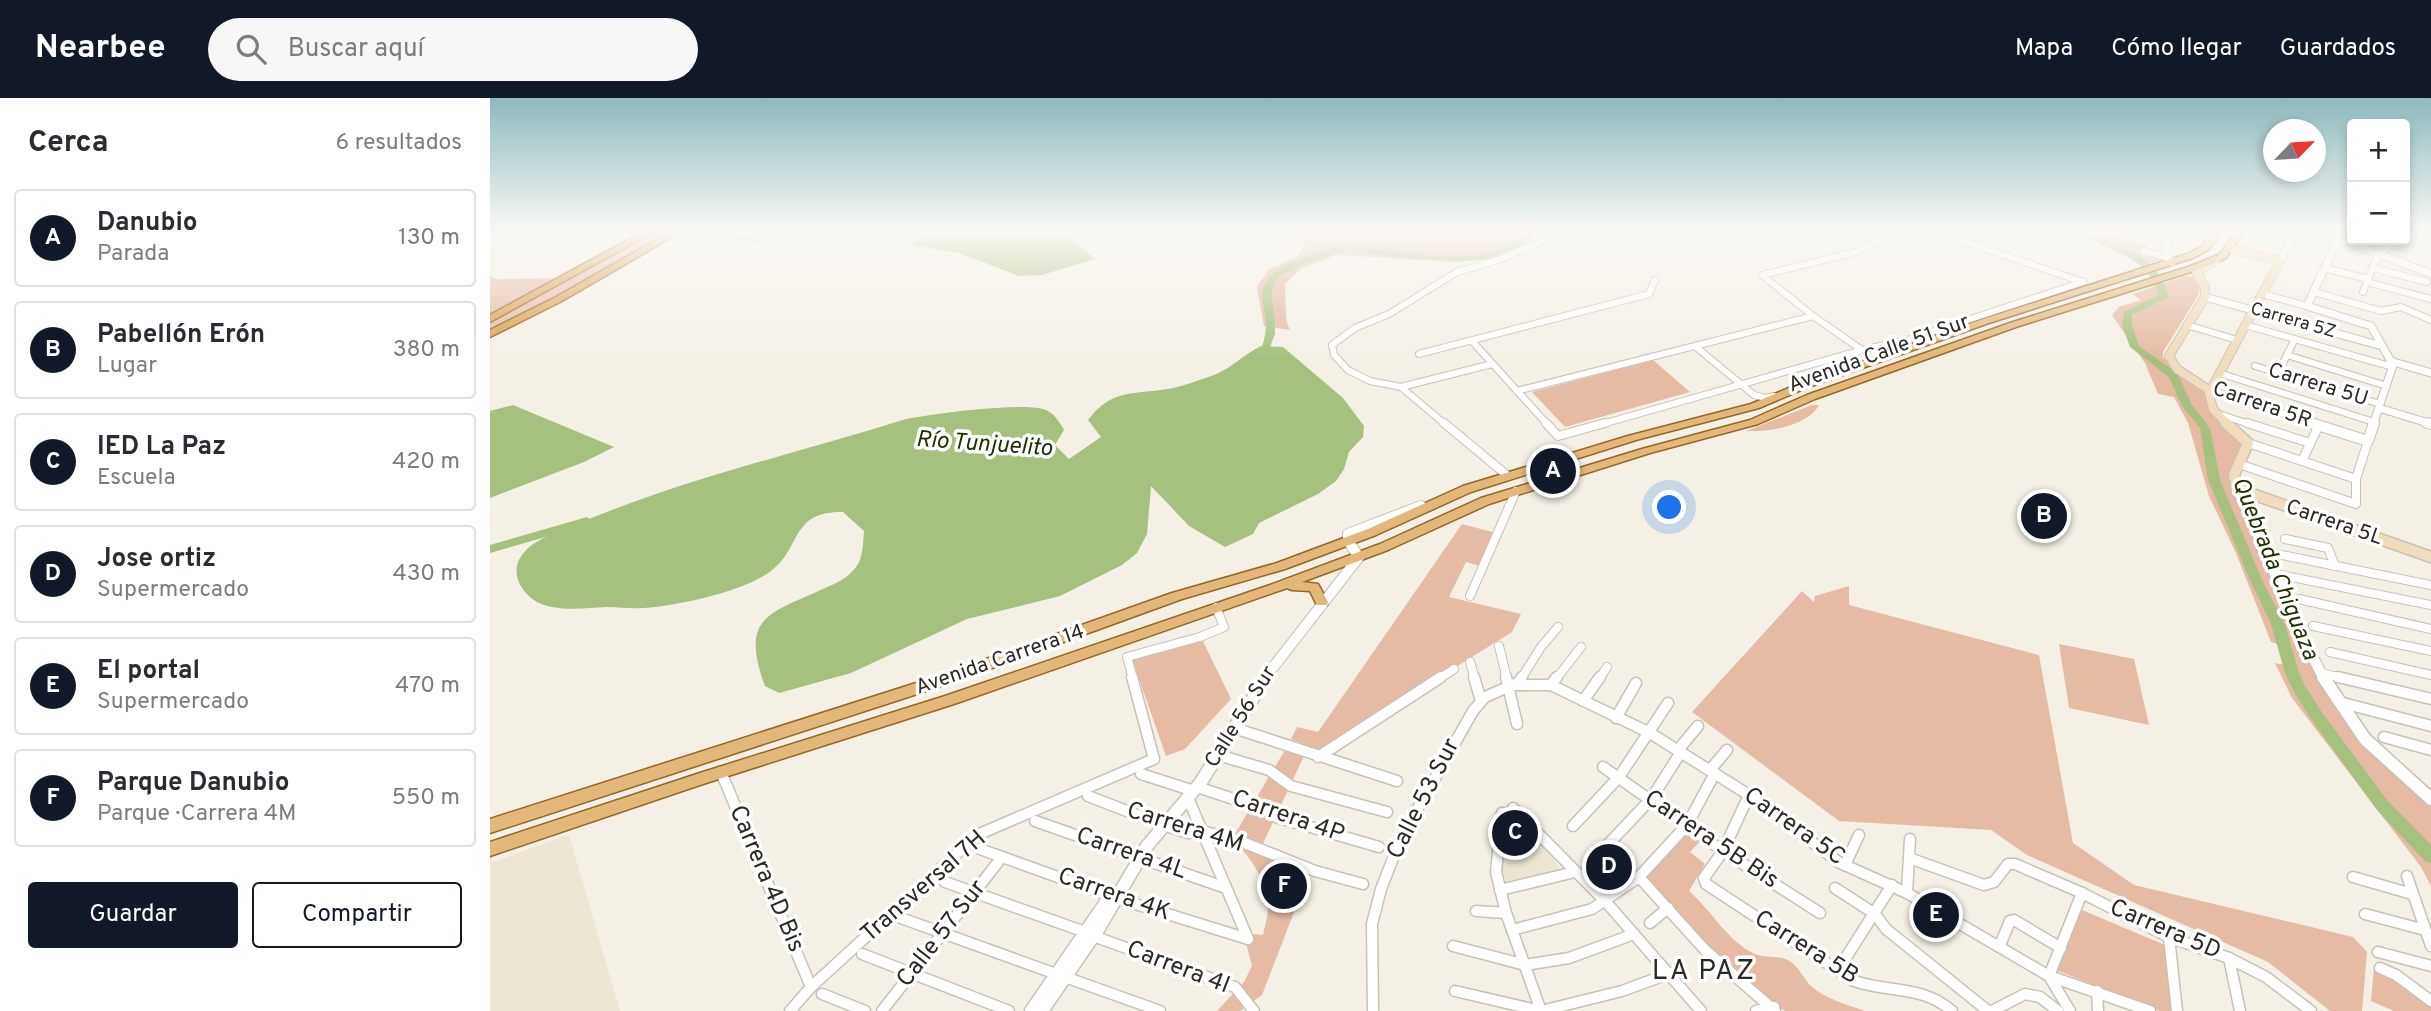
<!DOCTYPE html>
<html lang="es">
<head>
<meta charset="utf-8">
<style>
  :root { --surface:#fff; --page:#f7f7f7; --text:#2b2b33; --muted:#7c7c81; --line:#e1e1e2; --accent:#111827 }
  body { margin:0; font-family:Overpass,sans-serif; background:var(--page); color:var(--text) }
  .controls { position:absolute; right:21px; top:21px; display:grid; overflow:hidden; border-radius:7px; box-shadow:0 4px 10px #0003 }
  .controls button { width:63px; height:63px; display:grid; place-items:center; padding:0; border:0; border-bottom:2px solid var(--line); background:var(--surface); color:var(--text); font:35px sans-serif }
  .compass { position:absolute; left:1773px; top:21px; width:63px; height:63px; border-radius:50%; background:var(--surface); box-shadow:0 4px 10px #0003; rotate:65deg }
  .you { position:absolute; left:1180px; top:410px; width:24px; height:24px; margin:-18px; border:5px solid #fff; border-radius:50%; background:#1a73e8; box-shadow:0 0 0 10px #1a73e833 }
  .badge { display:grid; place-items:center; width:46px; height:46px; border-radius:50%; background:var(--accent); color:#fff; font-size:23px; font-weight:700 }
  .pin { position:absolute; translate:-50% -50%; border:4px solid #fff; box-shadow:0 2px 7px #0006 }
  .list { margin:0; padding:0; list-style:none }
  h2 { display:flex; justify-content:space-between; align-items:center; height:91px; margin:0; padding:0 28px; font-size:30px }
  h2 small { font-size:23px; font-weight:400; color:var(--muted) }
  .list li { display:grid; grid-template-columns:46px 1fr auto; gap:21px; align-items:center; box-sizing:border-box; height:98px; margin:0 14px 14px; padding:0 14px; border:2px solid var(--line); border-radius:7px }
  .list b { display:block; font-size:26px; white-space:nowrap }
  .list p { margin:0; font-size:23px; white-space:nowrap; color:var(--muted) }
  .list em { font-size:23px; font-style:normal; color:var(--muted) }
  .actions { display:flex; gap:14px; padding:21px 28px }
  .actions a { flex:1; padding:16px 0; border:2px solid var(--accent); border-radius:7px; text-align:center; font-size:24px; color:var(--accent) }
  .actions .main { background:var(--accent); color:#fff }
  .icon { flex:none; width:38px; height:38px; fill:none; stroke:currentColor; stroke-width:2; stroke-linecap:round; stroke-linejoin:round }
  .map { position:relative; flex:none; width:1941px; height:913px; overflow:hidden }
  header { display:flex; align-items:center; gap:42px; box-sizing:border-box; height:98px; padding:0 35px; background:var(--accent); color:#fff }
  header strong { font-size:33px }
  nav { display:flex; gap:38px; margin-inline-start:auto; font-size:24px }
  .search { width:490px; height:63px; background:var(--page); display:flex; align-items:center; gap:18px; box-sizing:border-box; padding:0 24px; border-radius:38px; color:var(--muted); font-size:26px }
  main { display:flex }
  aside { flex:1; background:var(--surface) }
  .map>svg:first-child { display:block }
</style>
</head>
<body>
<header>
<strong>Nearbee</strong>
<div class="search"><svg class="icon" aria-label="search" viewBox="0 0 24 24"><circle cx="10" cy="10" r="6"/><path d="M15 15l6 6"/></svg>Buscar aquí</div>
<nav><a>Mapa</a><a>Cómo llegar</a><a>Guardados</a></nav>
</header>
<main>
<aside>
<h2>Cerca<small>6 resultados</small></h2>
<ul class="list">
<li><span class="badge">A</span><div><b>Danubio</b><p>Parada</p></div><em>130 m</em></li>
<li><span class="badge">B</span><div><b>Pabellón Erón</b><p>Lugar</p></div><em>380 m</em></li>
<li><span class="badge">C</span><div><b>IED La Paz</b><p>Escuela</p></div><em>420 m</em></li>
<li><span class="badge">D</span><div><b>Jose ortiz</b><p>Supermercado</p></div><em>430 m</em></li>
<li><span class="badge">E</span><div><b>El portal</b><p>Supermercado</p></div><em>470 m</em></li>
<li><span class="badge">F</span><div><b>Parque Danubio</b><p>Parque · Carrera 4M</p></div><em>550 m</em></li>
</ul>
<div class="actions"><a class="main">Guardar</a><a>Compartir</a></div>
</aside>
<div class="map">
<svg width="1941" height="913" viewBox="0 0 1941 913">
  <rect width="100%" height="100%" fill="#f4f0e6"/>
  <g fill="#ece5d3">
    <path d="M1015,715l45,40 10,18 -54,14 -7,-21z"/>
    <path d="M79,737l51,176h-130v-148z"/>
  </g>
  <g fill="#e5bba4">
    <path d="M168,131h21l-189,104v-12z"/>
    <path d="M795,131h249l-1,8 -6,7 -37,15 -34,3 -120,-7 -35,14 -16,15 1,36 4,10 -26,-4 -7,-39 12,-18 28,-12 9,-13z"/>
    <path d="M1588,131h23l2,1 -1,4 46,11 -3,8 19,6 -13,5z"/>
    <path d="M0,178l5,3 65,-1 -70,37z"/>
    <path d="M1695,178l9,1 6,8 -1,9 -36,58v5l15,16 27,18 5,17 34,35 -12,25 100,231 99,102v85l-10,-19 -129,-169 -17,-35 10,2 -5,-20 -9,-3 -35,-89 -27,-57 -21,-73 -14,-26 -16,-3 -13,-31 -33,-48 7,-8 22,-7 -9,-6z"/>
    <path d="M1163,262l37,32 -125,35 -33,-35z"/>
    <path d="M1322,307h7c-11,21 -51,27 -73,26z"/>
    <path d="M972,426l34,9 -16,33 -14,-4 -17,35 72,17 -9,18 -191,119 -30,-12 6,-12 21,5z"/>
    <path d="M1359,488v19l190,50 34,188 61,42 219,52 14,15 -5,59h-32l-62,-49 -241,-107 -36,-25 -152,-9 -147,-109 110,-121 12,11 1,-6z"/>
    <path d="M709,535l32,66 -46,50 -19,7 -36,-103z"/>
    <path d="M1569,546l75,15 15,66 -80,-17z"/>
    <path d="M798,647l17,9 -46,98 51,19 -48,124 -22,16h-23l27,-29 8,-16 -6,-23 8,-9 9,1c2,-9 5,-19 5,-28 1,-24 -19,-52 -36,-68z"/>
    <path d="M1197,730l17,9 -14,15 15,12 -16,27c22,19 39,51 66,63 11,5 24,0 36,8 9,6 13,18 21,25 14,12 36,18 53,24h-79l-12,-6 -63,-55 -67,-73z"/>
    <path d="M1592,812l90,38 6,63h-18l-104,-41z"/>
    <path d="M1884,870l57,38v5h-37l-23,-10z"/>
  </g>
  <g fill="#a6c17e">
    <path d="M441,131h131l9,3 1,7 23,20 -53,16 -23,1 -60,-23 -50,-8z"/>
    <path d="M771,248l22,1 60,51 21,28 -1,11 -14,15 -5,17 -8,12 -18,13 -59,29 -6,11 -28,13 -36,-21 -38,-40 -4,48 -10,19 -15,12 -62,31 -93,23 -116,54 -72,20 -14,-7c-26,-71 5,-72 60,-98 12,-5 23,-10 31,-21 7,-8 7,-25 8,-36l-21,-19c-53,-1 -41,36 -72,59 -28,21 -92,34 -127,37 -12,1 -25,-1 -37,-1 -22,1 -48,5 -68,-4 -18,-9 -30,-31 -17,-48 12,-17 42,-25 60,-33 105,-44 216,-69 324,-103 24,-5 122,-18 140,-9 9,4 14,13 18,20l-9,15 14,14 32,-22 -13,-17c22,-29 41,-26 73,-30 18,-2 36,-9 53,-15 18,-7 30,-21 47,-29z"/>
    <path d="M23,307l101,42 -30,15 -94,36v-87z"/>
  </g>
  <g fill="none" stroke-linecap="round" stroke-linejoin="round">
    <path stroke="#a6c17e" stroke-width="2" d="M236,131l5,7 28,5"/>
    <g fill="#a6c17e" fill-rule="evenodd">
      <path d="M1027,131h8l2,13 -16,10 -23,7 -24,2 -51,-2 -67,-8 -43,13 -23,12 -6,7 -3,12 4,26v13l-11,28h-6l-2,-2c6,-11 10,-23 10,-36 0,-13 -8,-29 0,-42 5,-9 16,-15 25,-19 16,-8 37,-16 56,-16 57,-1 120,26 173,-8z"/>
      <path d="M1579,131c20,0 70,23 84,38 8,8 12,18 15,29l-1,2 -35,17v10l7,21 38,27 15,32 18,23 10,52 43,102 22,42 14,49 6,13 16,25 66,89 44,45v18l-6,-2 -48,-51 -66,-91 -17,-27 -9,-19 -14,-49 -20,-42 -43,-102 -8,-52 -18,-22 -13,-29 -39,-30 -8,-22 2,-13 35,-17c-15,-46 -56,-43 -90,-66z"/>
      <path d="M97,419l6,4 -2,3 -101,29v-8z"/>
    </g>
    <defs>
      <g id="minor-far2">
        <path d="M1438,131l155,53"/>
        <path d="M1680,131l44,10"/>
        <path d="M1925,131l16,5"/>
        <path d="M1654,153l20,5"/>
        <path d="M1835,170l43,11"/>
        <path d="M1883,170l54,14"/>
        <path d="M1877,184l64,17"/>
        <path d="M1824,194l67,19 20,-4 30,13"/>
        <path d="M1873,194l15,-38"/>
        <path d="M1772,196l45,12"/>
        <path d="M1323,218l-51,-41 97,-24 41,-22"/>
        <path d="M1697,227l50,15"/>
        <path d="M1755,227l148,42"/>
        <path d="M982,243l76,84"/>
        <path d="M1206,249l58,48 11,3 9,-2"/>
        <path d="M929,256l230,-60 6,-14"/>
        <path d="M1797,257l100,31"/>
        <path d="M1765,268l125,38"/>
        <path d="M1729,275l155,49"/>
        <path d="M1788,275l17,-34"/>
        <path d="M911,289l91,-23"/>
        <path d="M1027,293l296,-75 49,34"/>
        <path d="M1726,315l36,12"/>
        <path d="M956,327l-45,-38 -31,-6 -22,-11 -14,-15 -2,-10 23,-17 34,-14 68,-42 41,-12 42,-18 7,-13"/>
        <path d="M1109,327l263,-75 45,-10 176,-58"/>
      </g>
      <g id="minor-far1">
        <path d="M954,325l64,53"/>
        <path d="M1056,325l12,13 47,-13"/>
        <path d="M1757,325l63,20"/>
        <path d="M1758,345l108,36"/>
        <path d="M1812,363l17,-36"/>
        <path d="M1749,366l117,40v-25l12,-38"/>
        <path d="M1795,441l43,9 7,18"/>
        <path d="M1777,454l164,33"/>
        <path d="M1786,476l155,31"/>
        <path d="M980,498l46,-105"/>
        <path d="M1809,501l132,30"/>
        <path d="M1823,528l118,25"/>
        <path d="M1009,548l8,33"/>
        <path d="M1840,554l101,23"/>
        <path d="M980,564l5,17"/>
        <path d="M1831,575l25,6"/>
        <path d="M643,581l-6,-22 73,-20 24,-10 -8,-20"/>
        <path d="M949,581l15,-10"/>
        <path d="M1031,581l20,-32 17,-20"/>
        <path d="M1066,581l25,-32"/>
        <path d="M1109,581l8,-12"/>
      </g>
      <g id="minor">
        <path d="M984,579l7,24"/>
        <path d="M1016,579l11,47"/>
        <path d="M1848,579l93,22"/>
        <path d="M1024,587h37l99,48 99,62 91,68 67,30 142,83 101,35"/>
        <path d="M1061,587l6,-8"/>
        <path d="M1093,603l17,-24"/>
        <path d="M1849,604l92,24"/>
        <path d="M1126,620l20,-35"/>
        <path d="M744,630l163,53"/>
        <path d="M1894,639l47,13"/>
        <path d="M1188,652l20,-24"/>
        <path d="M728,657l51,15 22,16 96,26"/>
        <path d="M828,659l123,-80"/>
        <path d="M1113,669l120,84 97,62"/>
        <path d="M1220,672l17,-20"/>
        <path d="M231,674l90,215"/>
        <path d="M651,676l53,17"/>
        <path d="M707,689l70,23 9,7 103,30"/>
        <path d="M1259,697l-26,56 -19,27 2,6 148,97c36,12 68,4 98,30"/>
        <path d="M598,698l75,29 25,8 14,-2 35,9 78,31 48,13"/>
        <path d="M698,700l60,141"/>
        <path d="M1023,710l93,94 95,109"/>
        <path d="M1012,715l-6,59 10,41 35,98"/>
        <path d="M545,723l191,67"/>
        <path d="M1083,728l46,-49 49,-74"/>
        <path d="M490,751l136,49 132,41"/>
        <path d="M1108,757l53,-56 30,-47"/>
        <path d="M1419,760l75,27 10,-3 14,-18h7l67,29 87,44 60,21 37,19 45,34"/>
        <path d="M1355,767l14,-30"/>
        <path d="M1917,778l24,70"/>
        <path d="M1149,779l66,73 70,61"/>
        <path d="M1863,779l59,17"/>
        <path d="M455,784l140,50"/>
        <path d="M1345,790l40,26 11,15 102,82"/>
        <path d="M1010,792l75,-18"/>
        <path d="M1417,795l3,-54"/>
        <path d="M986,813l30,2"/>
        <path d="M1875,816l60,16"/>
        <path d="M411,820l155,56"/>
        <path d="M1160,825l18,-15"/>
        <path d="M1022,832l80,-21 47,-32 48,-52 28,-52"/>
        <path d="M603,838l142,51 19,24"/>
        <path d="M1679,839l8,74"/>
        <path d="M1510,847l10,-24 4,-1 47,28"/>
        <path d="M963,848l72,19 44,-7 65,-24"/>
        <path d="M1888,854l53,14"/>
        <path d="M372,856l147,57"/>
        <path d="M1739,860l11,53"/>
        <path d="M1890,870l16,7 35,26"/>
        <path d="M1348,872l54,-85"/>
        <path d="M575,879l95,34"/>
        <path d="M965,893l86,20"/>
        <path d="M1607,893l1,20"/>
        <path d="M332,896l43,17"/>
        <path d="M300,913l21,-24 166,-152 177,-76 -22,-82"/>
        <path d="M392,913l120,-154"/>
        <path d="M883,913l-1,-87 9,-35 20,-51 72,-127 12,-14 34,-15 3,-5"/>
        <path d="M1051,913l81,-20 46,-17"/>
        <path d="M1266,913l18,-4"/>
        <path d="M1502,913l33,-17 15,3 18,14"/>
        <path d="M1580,913l-21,-35 33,-83"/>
      </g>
      <g id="tertiary-far2">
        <path d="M1619,131l60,13 -5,14 8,6"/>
        <path d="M1825,131l116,45"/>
        <path d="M1848,141l-31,67 64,20 22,39 -20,60"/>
        <path d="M1888,156l16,-14"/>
        <path d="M1790,163l17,-32"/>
        <path d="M1715,199l177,49"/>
        <path d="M1900,263l41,12"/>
        <path d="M1719,292l108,35"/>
        <path d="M1889,310l52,16"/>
      </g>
      <g id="tertiary-far1">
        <path d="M1821,325l57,18 6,-18"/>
        <path d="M1937,325l4,1"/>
        <path d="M1748,391l63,145 23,45"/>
        <path d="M774,581l95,-122 -11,-16v-7l73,-28"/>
      </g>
      <g id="tertiary">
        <path d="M1833,579l42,62 66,60"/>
        <path d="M541,913l82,-119"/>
        <path d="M552,913l57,-83 48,-82 54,-64 65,-105"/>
      </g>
      <g id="secondary-far1">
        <path d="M1719,292l-32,-21 -8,-13 36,-59v-10l-9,-15 20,-12"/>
        <path d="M1738,327l-15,-16 -4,-16 71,-132 -50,-13"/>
      </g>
      <path id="secondary" d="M1736,325l22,20 -14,32 4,14 193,68"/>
      <g id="primary">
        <path d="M1725,131h9l-16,21 -15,8 -204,65 -183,65 -47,20 -123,32 -165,52 -95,43 -91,34 -103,30 -234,85 -458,149v-14l448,-143 234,-83 105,-30 91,-34 95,-43 165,-50 123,-32 47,-20 185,-65 204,-65 15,-8z"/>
        <path d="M1747,131h8l-19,29 -29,12 -181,57 -201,72 -57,25 -108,29 -161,51 -101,46 -86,32 16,2 10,18 -1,3h-10l-7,-14 -18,-1 -5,-2 -333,116 -251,80 -213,72v-14l213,-70 242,-76 325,-111 110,-41 101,-46 161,-49 108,-29 57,-25 203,-72 181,-57 29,-12z"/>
      </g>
      <g id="trunk">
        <path d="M158,131h11l-169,93v-7z"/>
        <path d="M185,131h11l-124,72 -72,36v-7l66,-33z"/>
      </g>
    </defs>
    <use href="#minor-far2" stroke="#c7c2b8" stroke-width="8"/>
    <use href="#minor-far1" stroke="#c7c2b8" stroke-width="10"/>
    <use href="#minor" stroke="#c7c2b8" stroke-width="13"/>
    <use href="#tertiary-far2" stroke="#c7c2b8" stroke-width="9"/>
    <use href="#tertiary-far1" stroke="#c7c2b8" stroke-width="12"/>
    <use href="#tertiary" stroke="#c7c2b8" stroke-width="15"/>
    <use href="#secondary-far1" stroke="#c7c2b8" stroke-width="10"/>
    <use href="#secondary" stroke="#c7c2b8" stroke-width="13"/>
    <use href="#primary" stroke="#966723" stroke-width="3"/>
    <use href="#trunk" stroke="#966723" stroke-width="3"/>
    <use href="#minor-far2" stroke="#fff" stroke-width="6"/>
    <use href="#minor-far1" stroke="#fff" stroke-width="8"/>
    <use href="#minor" stroke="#fff" stroke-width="10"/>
    <use href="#tertiary-far2" stroke="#fff" stroke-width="7"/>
    <use href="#tertiary-far1" stroke="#fff" stroke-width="10"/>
    <use href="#tertiary" stroke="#fff" stroke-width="12"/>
    <use href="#secondary-far1" stroke="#f1dcbd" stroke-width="8"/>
    <use href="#secondary" stroke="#f1dcbd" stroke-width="10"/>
    <use href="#primary" fill="#e3b87a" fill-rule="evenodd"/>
    <use href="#trunk" fill="#daa04e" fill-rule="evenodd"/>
  </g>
  <linearGradient id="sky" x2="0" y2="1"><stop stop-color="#8db9be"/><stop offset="0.51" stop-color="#faf8f4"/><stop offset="1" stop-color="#faf8f4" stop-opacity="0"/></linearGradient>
  <rect width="1941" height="259" fill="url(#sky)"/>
  <g text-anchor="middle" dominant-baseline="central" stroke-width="7" stroke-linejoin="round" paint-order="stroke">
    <g font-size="18" fill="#2b2925" stroke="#fff">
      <text transform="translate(1803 223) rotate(16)">Carrera 5Z</text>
    </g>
    <g font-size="21" fill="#2b2925" stroke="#fff">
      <text transform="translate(1389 256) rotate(-20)">Avenida Calle 51 Sur</text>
      <text transform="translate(1828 287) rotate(17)">Carrera 5U</text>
      <text transform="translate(1772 307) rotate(19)">Carrera 5R</text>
      <text transform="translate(1844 425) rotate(19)">Carrera 5L</text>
      <text transform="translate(510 562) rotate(-19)">Avenida Carrera 14</text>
      <text transform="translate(751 619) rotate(-58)">Calle 56 Sur</text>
    </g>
    <g font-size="23" font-style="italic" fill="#213000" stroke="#fff">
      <text transform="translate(494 347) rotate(4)">Río Tunjuelito</text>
      <text transform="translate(1784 471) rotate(68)">Quebrada Chiguaza</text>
    </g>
    <g font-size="24" fill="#2b2925" stroke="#fff">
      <text transform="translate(934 701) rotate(-63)">Calle 53 Sur</text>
      <text transform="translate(798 719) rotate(19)">Carrera 4P</text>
      <text transform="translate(1304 729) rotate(35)">Carrera 5C</text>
      <text transform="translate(695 730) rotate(17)">Carrera 4M</text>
      <text transform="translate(1221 742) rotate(34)">Carrera 5B Bis</text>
      <text transform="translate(641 756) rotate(19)">Carrera 4L</text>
      <text transform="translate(276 781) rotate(67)">Carrera 4D Bis</text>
      <text transform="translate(434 789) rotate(-41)">Transversal 7H</text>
      <text transform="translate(624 797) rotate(19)">Carrera 4K</text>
      <text transform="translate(1675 832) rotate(23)">Carrera 5D</text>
      <text transform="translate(452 836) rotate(-52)">Calle 57 Sur</text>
      <text transform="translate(1316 850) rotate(32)">Carrera 5B</text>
      <text transform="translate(688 870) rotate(21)">Carrera 4I</text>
    </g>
    <g font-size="28" letter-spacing="2" fill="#2b2925" stroke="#fff">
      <text x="1214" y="874">LA PAZ</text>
    </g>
  </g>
</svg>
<div class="controls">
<button>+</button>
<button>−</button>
</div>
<svg class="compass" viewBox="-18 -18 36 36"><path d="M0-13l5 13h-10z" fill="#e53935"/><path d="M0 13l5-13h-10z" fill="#7c7c81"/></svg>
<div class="you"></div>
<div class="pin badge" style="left:1063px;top:373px">A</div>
<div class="pin badge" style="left:1554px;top:418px">B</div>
<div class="pin badge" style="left:1025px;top:735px">C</div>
<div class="pin badge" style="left:1119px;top:769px">D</div>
<div class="pin badge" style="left:1446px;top:817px">E</div>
<div class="pin badge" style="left:794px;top:788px">F</div>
</div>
</main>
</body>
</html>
